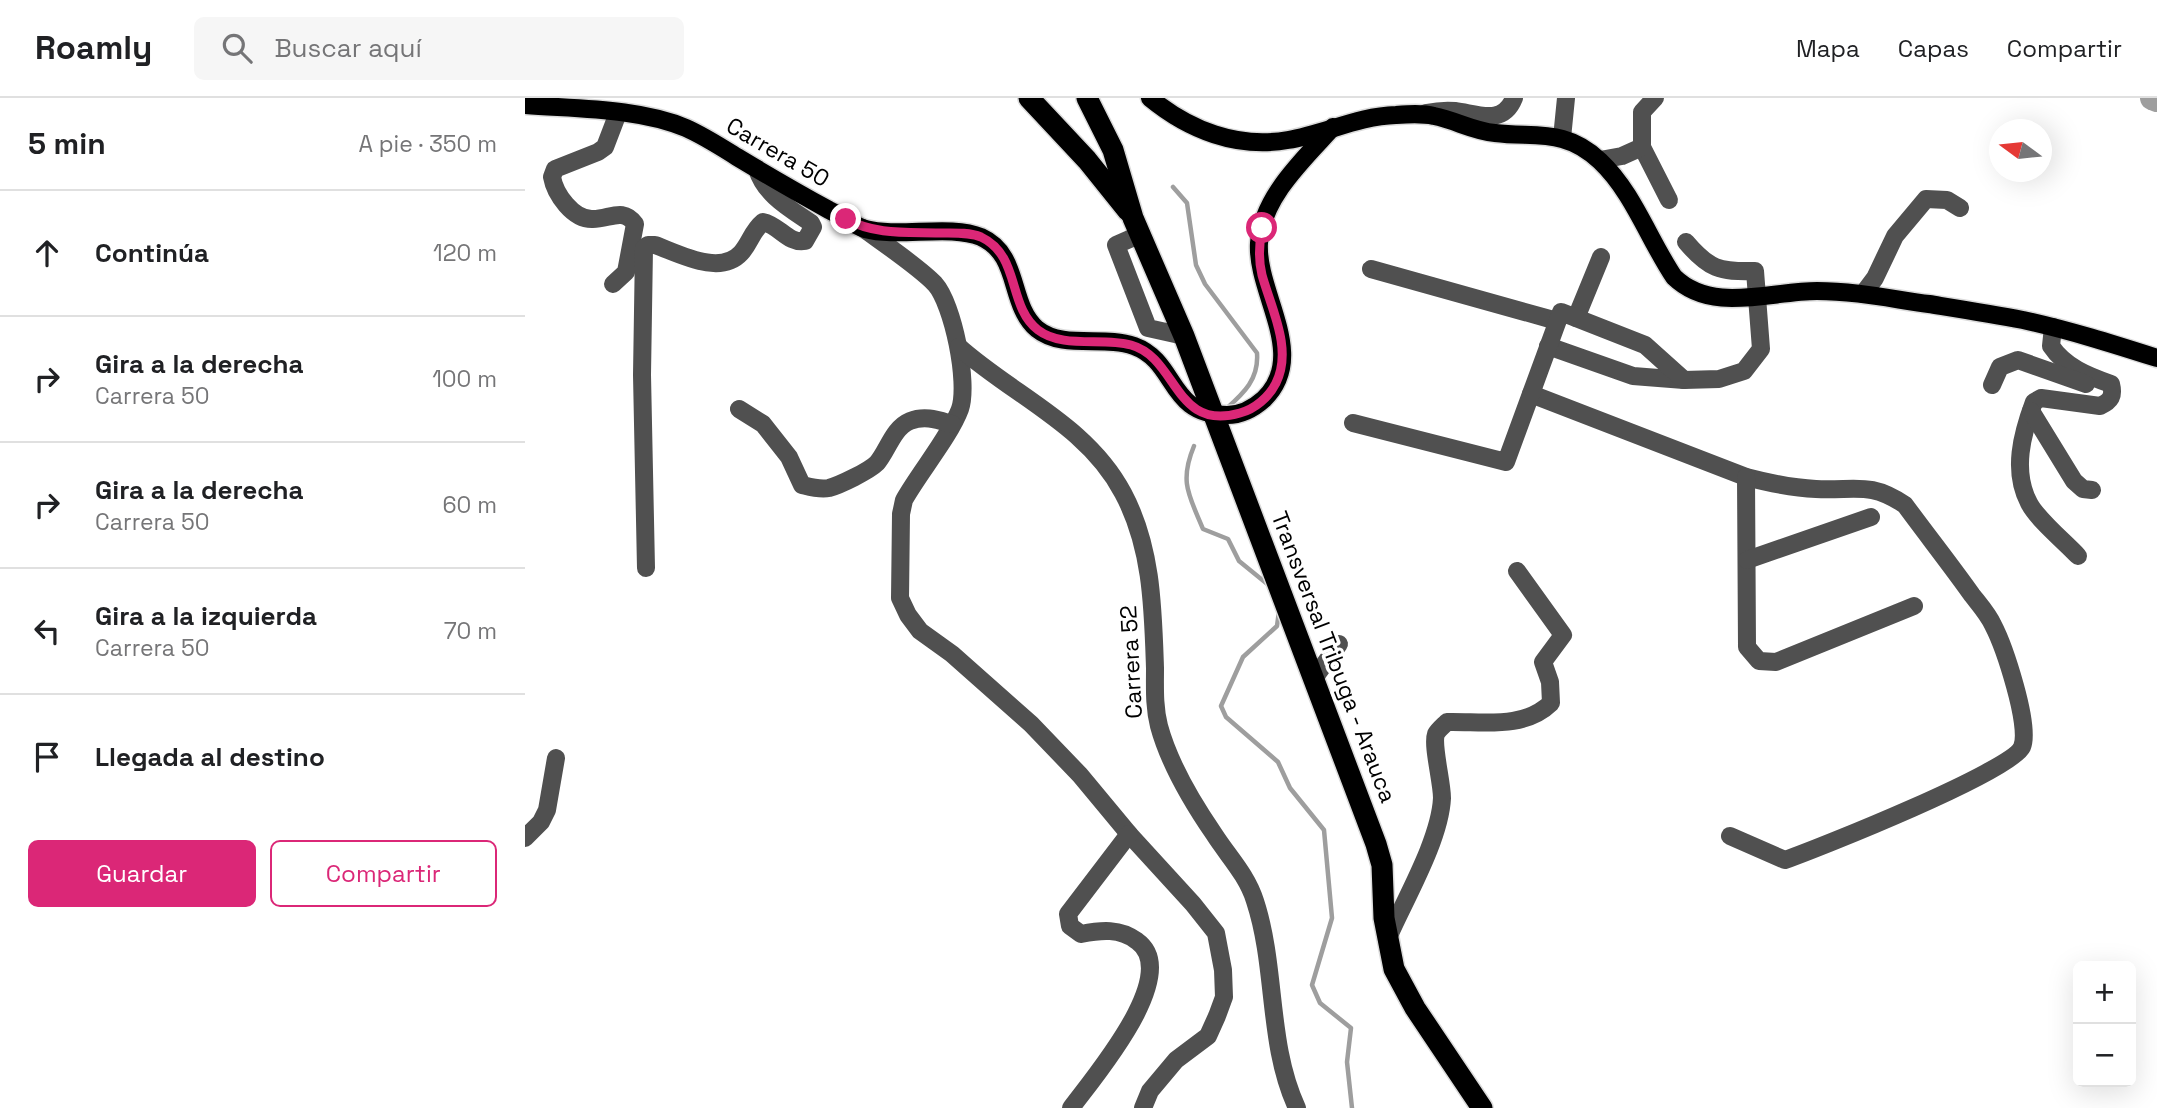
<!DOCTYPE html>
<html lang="es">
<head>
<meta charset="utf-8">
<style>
  :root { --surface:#fff; --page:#f6f6f6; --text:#202124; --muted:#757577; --line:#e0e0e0; --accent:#db2777 }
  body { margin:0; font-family:"Space Grotesk",sans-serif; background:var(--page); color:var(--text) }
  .controls { position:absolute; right:21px; bottom:21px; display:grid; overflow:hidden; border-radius:10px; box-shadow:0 7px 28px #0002 }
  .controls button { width:63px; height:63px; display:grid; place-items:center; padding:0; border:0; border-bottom:2px solid var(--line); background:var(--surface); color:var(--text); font:35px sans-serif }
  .compass { position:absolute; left:1464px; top:21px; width:63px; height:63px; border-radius:50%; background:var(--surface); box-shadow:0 7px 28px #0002; rotate:285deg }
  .stop { position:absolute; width:21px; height:21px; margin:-16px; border:5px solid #db2777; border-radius:50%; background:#fff }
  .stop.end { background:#db2777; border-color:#fff; box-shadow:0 2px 7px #0008 }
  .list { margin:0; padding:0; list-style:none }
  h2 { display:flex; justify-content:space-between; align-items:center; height:91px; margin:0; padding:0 28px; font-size:30px }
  h2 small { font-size:23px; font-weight:400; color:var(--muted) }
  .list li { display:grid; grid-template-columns:46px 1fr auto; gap:21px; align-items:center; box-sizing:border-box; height:126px; padding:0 28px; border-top:2px solid var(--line) }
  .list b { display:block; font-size:26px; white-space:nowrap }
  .list p { margin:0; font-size:23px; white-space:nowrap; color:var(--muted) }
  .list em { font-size:23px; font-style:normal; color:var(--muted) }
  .actions { display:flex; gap:14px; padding:21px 28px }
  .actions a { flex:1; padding:16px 0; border:2px solid var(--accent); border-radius:10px; text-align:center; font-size:24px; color:var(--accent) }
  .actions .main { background:var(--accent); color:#fff }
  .icon { flex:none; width:38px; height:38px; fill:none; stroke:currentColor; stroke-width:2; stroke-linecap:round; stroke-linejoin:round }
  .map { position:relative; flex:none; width:1632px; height:1010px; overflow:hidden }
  header { display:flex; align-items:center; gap:42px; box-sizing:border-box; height:98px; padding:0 35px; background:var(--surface); border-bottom:2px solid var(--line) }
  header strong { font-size:33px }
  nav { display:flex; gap:38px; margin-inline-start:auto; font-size:24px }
  .search { width:490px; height:63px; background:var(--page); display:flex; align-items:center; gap:18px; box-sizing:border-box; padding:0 24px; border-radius:10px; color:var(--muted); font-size:26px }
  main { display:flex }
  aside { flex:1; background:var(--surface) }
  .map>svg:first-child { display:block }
</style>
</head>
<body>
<header>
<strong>Roamly</strong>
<div class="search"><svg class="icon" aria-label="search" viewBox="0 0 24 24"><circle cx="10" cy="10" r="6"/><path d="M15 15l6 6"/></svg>Buscar aquí</div>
<nav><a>Mapa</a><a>Capas</a><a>Compartir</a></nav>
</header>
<main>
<aside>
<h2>5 min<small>A pie · 350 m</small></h2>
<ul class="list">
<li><svg class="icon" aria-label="ahead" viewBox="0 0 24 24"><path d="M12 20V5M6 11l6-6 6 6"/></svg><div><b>Continúa</b></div><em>120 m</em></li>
<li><svg class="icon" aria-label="right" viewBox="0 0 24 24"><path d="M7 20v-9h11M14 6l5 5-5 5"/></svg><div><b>Gira a la derecha</b><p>Carrera 50</p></div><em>100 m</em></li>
<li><svg class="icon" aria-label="right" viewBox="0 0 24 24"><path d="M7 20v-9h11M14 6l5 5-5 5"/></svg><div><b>Gira a la derecha</b><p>Carrera 50</p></div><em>60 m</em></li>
<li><svg class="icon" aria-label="left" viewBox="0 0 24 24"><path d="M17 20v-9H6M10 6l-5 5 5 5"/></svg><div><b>Gira a la izquierda</b><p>Carrera 50</p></div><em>70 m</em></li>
<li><svg class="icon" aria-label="arrive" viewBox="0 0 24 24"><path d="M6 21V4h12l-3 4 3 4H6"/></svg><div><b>Llegada al destino</b></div></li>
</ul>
<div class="actions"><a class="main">Guardar</a><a>Compartir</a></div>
</aside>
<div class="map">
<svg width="1632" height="1010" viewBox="0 0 1632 1010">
  <rect width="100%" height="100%" fill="#fff"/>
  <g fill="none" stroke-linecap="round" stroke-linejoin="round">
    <g stroke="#9e9e9e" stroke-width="4.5">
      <path d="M648,89l14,16 9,62 9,19 52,69c2,26 -13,40 -31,56"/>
      <path d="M669,348c-15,36 -5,49 9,83l25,10 11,22 32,26"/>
      <path d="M754,513l-2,15 -34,31 -22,49 5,11 52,45 12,26 34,42 8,88 -20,67 8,18 31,25 -4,34 5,46"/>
    </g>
    <path stroke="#9e9e9e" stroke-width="24" d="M1627,0l5,2"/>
    <defs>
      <g id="major">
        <path d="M625,0c39,32 87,51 138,42 37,-6 70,-24 108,-25 13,-1 26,-2 38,1 21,4 39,15 61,17 41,5 70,-5 105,28 33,31 49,79 74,116 38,37 96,14 143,14 38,0 75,8 112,13 31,5 63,10 94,16 46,10 90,24 134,38"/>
        <path d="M0,7c51,4 114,3 161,23 18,8 35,19 51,29 30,18 61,36 92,53 11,5 24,15 36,19 34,9 85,-5 116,8 40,18 27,67 56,92 26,21 67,6 97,17 44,16 33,69 93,69 14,0 27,-7 37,-16 45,-44 -8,-105 -5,-156 3,-46 45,-84 74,-116"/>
      </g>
      <g id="highway">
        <path d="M504,0l58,62 41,51"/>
        <path d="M562,0l26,52 20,68 51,118 192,508 6,21 2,53 10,51 21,39 67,100"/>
      </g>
    </defs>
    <use href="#major" stroke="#dbdbdb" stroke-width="21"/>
    <use href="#highway" stroke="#dbdbdb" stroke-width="24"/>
    <g stroke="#505050" stroke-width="18">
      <path d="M901,15c10,-2 19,-3 29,-2 23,3 48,15 59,-13"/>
      <path d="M1037,40l4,-40"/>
      <path d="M1117,49l27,53"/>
      <path d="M1075,62l22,-4 20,-9v-35l13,-14"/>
      <path d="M338,130c21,16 56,39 72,56 18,20 34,99 25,125 -10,27 -41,64 -56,91l-3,14 -1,84 8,17 12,16 32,23 79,70 49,51 49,59 64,70 23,29 7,37 1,27 -7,19 -9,20 -32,24 -26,31 -7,17"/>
      <path d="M616,136l-25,11 32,83 36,8"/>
      <path d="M846,171l186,52"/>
      <path d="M88,186l13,-12 9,-48c-12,-17 -25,-5 -42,-5 -20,1 -38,-25 -41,-42l3,-8 43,-17 7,-5 13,-34"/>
      <path d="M1338,196l12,-16 20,-42 31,-37 21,1 13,8"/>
      <path d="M1051,220l25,-61"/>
      <path d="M1528,229l-2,19c14,21 37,30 60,38 3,12 0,17 -11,22l-59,-8 -7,4c-12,32 -22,69 -5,101 8,16 36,39 49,53"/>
      <path d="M1023,248l85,30 51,4 35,-1 25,-8 17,-22 -6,-78c-36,1 -46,-2 -69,-29"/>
      <path d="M434,249c55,49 128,78 164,146 29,54 30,115 32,175 0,20 -1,38 4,58 10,37 33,76 55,108 14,22 33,41 41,67 22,67 12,143 42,207"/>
      <path d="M1467,287l8,-18 18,-7 68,24"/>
      <path d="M1006,296l215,83c23,6 46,11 70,12 39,2 54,-8 89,16 22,30 45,59 67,90 7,9 16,19 21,30 11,21 38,101 29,122 -10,24 -203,101 -237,113l-55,-24"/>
      <path d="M214,311l24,15 26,33 13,28c8,2 18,5 27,3 11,-3 40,-17 48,-25 11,-13 16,-35 33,-42 15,-6 28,-1 42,3"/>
      <path d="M1506,313l43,70 9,8 9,1"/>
      <path d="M828,325l153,39 55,-150 84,33 39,35"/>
      <path d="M1221,379l1,170 12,14 17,1 138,-56"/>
      <path d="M1222,462l124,-43"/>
      <path d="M121,470l-4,-193 2,-127 4,-3h7c25,9 65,31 86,8 9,-10 11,-22 22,-31 16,3 25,22 42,19l8,-14 -2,-4c-22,-15 -46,-28 -54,-54"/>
      <path d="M790,579l24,-33"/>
      <path d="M0,740l16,-16 6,-12 9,-52"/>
      <path d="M863,840c17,-39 52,-98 54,-140 0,-16 -10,-53 -6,-64 2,-4 7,-8 11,-12 35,-1 76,8 104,-19l-1,-21 -7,-20 20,-27 -46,-64"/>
      <path d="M546,1010c22,-30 112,-134 66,-167 -17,-13 -36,-11 -56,-7l-11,-8 -2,-12 61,-80"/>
    </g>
    <use href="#major" stroke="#000" stroke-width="18"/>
    <use href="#highway" stroke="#000" stroke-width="21"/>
  </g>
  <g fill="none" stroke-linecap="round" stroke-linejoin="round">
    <path stroke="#db2777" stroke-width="9" d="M321,121c29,16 61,13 93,14 14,0 30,-1 42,4 40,19 26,69 57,93 25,19 64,7 93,15 47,13 43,87 109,68 15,-4 29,-16 36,-30 17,-34 -5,-75 -14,-108 -4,-16 -3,-31 0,-47"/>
  </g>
  <g text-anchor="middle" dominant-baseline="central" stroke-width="7" stroke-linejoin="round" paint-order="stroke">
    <g font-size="23" fill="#000" stroke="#fff">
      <text transform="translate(253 54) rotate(30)">Carrera 50</text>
      <text transform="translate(809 559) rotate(69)">Transversal Tribuga - Arauca</text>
      <text transform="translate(606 564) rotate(-93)">Carrera 52</text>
    </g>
  </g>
</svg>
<div class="controls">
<button>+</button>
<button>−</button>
</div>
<svg class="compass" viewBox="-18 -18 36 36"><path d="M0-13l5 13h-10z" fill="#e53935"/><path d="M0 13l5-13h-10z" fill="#757577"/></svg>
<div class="stop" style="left:737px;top:130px"></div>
<div class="stop end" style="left:321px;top:121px"></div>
</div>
</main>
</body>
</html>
